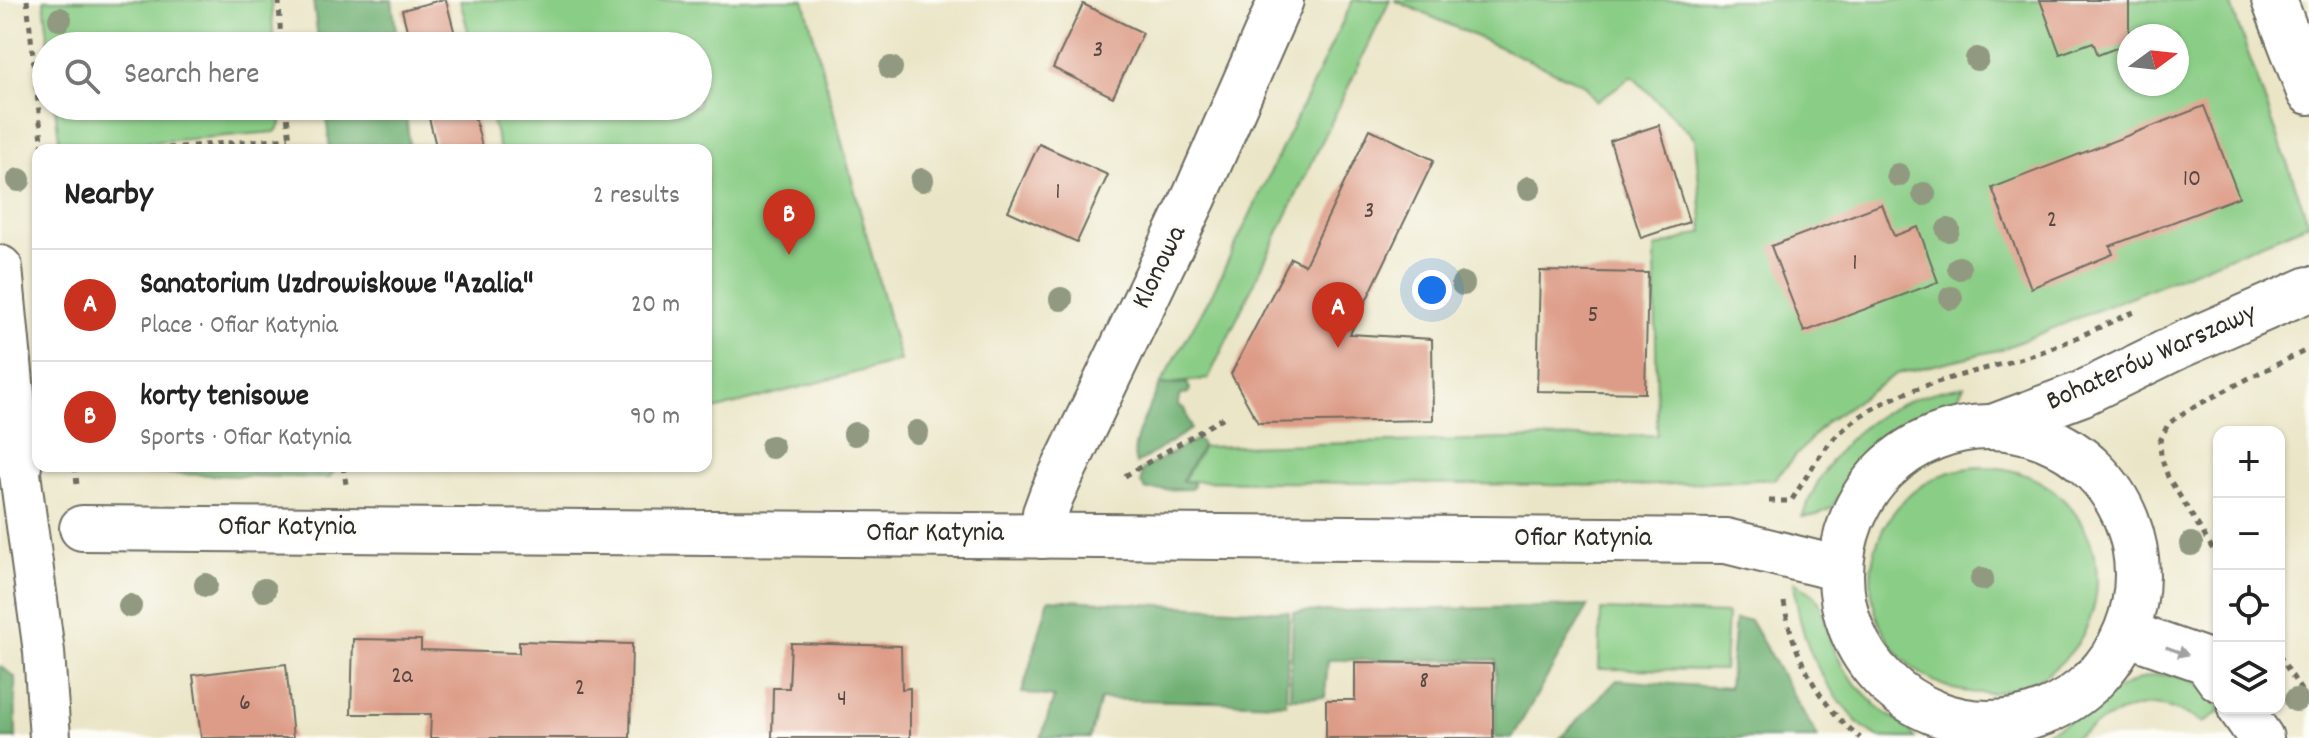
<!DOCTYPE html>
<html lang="en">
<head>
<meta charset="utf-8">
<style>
  :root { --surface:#fff; --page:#f2f2f2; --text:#222; --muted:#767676; --line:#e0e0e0; --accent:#c8321e }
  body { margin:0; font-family:Dekko,sans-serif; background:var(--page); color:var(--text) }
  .controls { position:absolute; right:24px; bottom:24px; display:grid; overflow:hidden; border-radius:16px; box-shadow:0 2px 6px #0004 }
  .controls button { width:72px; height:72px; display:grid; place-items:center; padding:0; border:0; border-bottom:2px solid var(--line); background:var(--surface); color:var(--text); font:40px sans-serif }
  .compass { position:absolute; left:2117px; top:24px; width:72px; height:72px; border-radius:50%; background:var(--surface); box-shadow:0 2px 6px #0004; rotate:75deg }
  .you { position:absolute; left:1432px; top:290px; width:28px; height:28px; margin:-20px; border:6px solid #fff; border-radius:50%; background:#1a73e8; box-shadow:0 0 0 12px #1a73e833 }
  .badge { display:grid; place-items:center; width:52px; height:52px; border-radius:50%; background:var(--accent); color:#fff; font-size:26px; font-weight:700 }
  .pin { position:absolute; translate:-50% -66px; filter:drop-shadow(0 2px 4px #0008) }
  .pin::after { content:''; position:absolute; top:42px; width:28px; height:24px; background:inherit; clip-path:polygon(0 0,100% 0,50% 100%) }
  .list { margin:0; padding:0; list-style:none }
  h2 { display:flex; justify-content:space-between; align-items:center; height:104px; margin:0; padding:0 32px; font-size:34px }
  h2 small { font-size:26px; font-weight:400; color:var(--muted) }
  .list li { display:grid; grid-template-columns:52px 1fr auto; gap:24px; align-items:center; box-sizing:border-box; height:112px; padding:0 32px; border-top:2px solid var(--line) }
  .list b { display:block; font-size:30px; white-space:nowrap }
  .list p { margin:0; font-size:26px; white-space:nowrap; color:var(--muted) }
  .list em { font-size:26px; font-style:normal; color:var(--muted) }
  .icon { flex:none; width:44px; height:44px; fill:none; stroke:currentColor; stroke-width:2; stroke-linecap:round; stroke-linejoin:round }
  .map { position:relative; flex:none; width:2309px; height:738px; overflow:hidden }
  .search { position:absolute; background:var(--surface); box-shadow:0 2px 6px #0004; left:32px; top:32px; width:680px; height:88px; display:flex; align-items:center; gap:20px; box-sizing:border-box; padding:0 28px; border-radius:44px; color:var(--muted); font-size:30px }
  .panel { position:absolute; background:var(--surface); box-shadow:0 2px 6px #0004; left:32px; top:144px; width:680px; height:328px; border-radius:16px }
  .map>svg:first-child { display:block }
</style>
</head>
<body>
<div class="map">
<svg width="2309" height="738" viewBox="0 0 2309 738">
  <rect width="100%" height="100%" fill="#fdfcf7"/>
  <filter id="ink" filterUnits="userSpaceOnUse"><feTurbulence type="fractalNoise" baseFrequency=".0125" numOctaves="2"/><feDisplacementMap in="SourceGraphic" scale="16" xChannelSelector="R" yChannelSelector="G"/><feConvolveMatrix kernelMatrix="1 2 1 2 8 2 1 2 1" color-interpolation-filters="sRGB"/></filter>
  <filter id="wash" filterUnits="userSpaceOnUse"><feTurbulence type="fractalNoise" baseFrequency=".006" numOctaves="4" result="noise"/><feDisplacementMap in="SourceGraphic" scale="32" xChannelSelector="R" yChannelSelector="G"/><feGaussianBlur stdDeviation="1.8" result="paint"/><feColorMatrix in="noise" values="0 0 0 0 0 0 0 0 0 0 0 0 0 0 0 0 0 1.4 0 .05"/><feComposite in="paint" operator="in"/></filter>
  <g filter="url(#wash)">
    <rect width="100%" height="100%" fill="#eae5c6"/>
    <g fill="#8acd86" stroke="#5a7c58" stroke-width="2" fill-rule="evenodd">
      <path d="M44,0h227l3,46h-225z"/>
      <path d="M460,0h344l96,361 -194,51v-262h-206l-12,-44h210v-60h-226z"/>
      <path d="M1353,0h37l-182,379 -48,6 52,-91z"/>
      <path d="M1394,0h835l80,224 -307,125 -106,25 -70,48 -51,57 -139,7 -453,-5 20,-34 454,-12 -2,-187 48,-16 -8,-94 -63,-62 -36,26 -11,-17zM2129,36h48v48h-48z"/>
      <path d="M55,106h224l2,19 -6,7 -208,17 -8,-9z"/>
      <path d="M1964,386l-5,9 -23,23 -29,11 -46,35 -30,44 -14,7 -15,2c6,-13 11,-28 19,-40 30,-54 84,-82 143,-91z"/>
      <path d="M95,466h242v1l-8,11 -225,-6 -8,-2z"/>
      <circle cx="1984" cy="580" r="113"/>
      <path d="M1794,581l21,15 5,8 11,38 12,26 15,19 22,22 29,20 6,9c-11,0 -27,0 -37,-1 -11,-5 -22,-16 -29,-25 -34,-37 -51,-80 -55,-131z"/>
      <path d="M1601,610l126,4 -3,56 -125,-1z"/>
      <path d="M2154,675c34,-1 39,5 65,25v8h5l-21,15c-40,-24 -64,-23 -104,0 -9,5 -19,13 -28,15 -13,0 -30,0 -43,0 47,-11 79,-53 126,-63z"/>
    </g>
    <g fill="#6fb073" stroke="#4d6e4f" stroke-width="2">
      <path d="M313,0h79l6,46h-79z"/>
      <path d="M325,106h80l5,44h-80z"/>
      <path d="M1187,383l3,6 -2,4 -9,3 -1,10 6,2 7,21 -55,35c-8,-21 15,-58 24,-79z"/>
      <path d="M1197,439l3,2 2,6 -20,34 11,1 1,4 -3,3 -45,1 -5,-7 1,-13z"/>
      <path d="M1049,599l240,13 -3,92 -186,-5 -10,39h-49l13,-41 -32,-4z"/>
      <path d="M1588,606l-76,132h-17l1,-78h-168l-3,37 -35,1 3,-86z"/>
      <path d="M1735,620h15l68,118h-258l57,-58 112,8z"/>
      <path d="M0,666l15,11 1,61h-16z"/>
    </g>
    <g id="blocks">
      <g fill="#dd9c87">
        <path d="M441,0h5l12,46h-47l-9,-36z"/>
        <path d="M2040,0h89v43l-31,12 -5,-13 -33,12z"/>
        <path d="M1083,4l60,29 -30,64 -60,-29z"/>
        <path d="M426,106h46l11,44h-46z"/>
        <path d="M2204,106l35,91 -129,49 3,8 -82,34 -39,-100z"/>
        <path d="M1659,125l30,97 -48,16 -31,-97z"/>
        <path d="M1370,129l64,31 -84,174 82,5 1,81 -175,3 -27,-49 60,-116 14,7z"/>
        <path d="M1039,144l69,31 -31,67 -69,-31z"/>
        <path d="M1882,204l12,32 24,-9 20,55 -134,50 -33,-86z"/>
        <path d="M1540,271l108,2 -3,120 -108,-2z"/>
        <path d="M353,639l68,1v10l98,3v-12l113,3 -2,94h-200l1,-24h-80z"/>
        <path d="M791,643l110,3 1,43 8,-1v50h-138l1,-50h16z"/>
        <path d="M1355,662l138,2v74h-167v-38h29z"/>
        <path d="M286,664l7,74h-92l-8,-63z"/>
      </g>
    </g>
  </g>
  <g filter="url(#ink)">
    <use href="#blocks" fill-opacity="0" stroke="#6e6c61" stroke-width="2"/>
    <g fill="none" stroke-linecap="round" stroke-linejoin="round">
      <defs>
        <path id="pedestrian" d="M19,466l25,186 6,86"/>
        <g id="minor">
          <path d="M2274,0l35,92"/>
          <path d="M0,268l19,198"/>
          <path d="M1995,426l86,-32 100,-49 128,-56"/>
          <circle cx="1989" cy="575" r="148"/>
          <path d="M82,528l1644,13 114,28"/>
          <path d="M1042,536l3,-23 7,-19 143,-298 86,-196"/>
          <path d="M2126,633l80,28 13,18"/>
          <path d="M2240,708l21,30"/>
        </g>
      </defs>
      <use href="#pedestrian" stroke="#6e6c61" stroke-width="44"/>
      <use href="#minor" stroke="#6e6c61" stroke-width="48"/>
      <g stroke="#6e6c61" stroke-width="5" stroke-dasharray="6 6" stroke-linecap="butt">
        <path d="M27,0l16,150"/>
        <path d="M279,0l2,46"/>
        <path d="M286,106l5,44"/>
        <path d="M144,150l145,-12"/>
        <path d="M75,466l2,19"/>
        <path d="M343,466l3,18"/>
        <path d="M1125,476l101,-60"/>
        <path d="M1769,501h22c12,-18 23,-39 37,-56 51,-59 135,-67 204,-90 35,-11 68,-29 102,-43"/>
        <path d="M2219,559l-51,-82 -7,-21 -1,-15 8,-17 18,-13 73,-38 50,-24"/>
        <path d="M1784,602c6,40 26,84 53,114 7,8 16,15 23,22"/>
        <path d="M2279,655l30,48"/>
      </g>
      <use href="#pedestrian" stroke="#fff" stroke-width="40"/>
      <use href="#minor" stroke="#fff" stroke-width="44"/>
    </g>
    <g fill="#919a80">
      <circle cx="60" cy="19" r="12"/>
      <circle cx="1977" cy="59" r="12"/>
      <circle cx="891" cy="68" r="12"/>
      <circle cx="1898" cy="175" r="12"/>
      <circle cx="19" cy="180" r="12"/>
      <circle cx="922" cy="180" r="12"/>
      <circle cx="1529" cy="188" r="12"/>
      <circle cx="1924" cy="194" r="12"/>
      <circle cx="1948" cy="230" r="12"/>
      <circle cx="1959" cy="268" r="12"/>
      <circle cx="1463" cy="284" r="12"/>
      <circle cx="1951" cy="298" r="12"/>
      <circle cx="1061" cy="299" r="12"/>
      <circle cx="917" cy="432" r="12"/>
      <circle cx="855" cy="434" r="12"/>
      <circle cx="772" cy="447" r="12"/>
      <circle cx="2191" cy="544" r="12"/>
      <circle cx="1982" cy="579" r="12"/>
      <circle cx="206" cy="585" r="12"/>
      <circle cx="264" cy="590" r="12"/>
      <circle cx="130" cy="606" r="12"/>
      <circle cx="2296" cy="700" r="12"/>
    </g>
    <defs><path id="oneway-solid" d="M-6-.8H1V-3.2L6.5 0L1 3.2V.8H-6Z" transform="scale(2)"/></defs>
    <use fill="#a0a0a0" href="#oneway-solid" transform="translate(2177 651) rotate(19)"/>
  </g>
  <g text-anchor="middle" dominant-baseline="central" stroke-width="6" stroke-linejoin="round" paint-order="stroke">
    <g font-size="24" fill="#584742">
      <text x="1098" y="51">3</text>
      <text x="2192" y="180">10</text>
      <text x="1058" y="193">1</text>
      <text x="1369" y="212">3</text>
      <text x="2052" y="221">2</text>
      <text x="1855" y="264">1</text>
      <text x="1593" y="316">5</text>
      <text x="402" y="677">2a</text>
      <text x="1424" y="682">8</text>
      <text x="580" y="689">2</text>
      <text x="842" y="700">4</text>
      <text x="245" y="704">6</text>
    </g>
    <g font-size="28" fill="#2b2b2b" stroke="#fdfcf7">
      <text transform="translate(1161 268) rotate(-64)">Klonowa</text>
      <text transform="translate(2152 359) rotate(-24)">Bohaterów Warszawy</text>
      <text x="287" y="529">Ofiar Katynia</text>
      <text x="935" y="535">Ofiar Katynia</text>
      <text x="1583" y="540">Ofiar Katynia</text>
    </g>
  </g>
</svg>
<div class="controls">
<button>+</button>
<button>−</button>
<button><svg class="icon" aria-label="locate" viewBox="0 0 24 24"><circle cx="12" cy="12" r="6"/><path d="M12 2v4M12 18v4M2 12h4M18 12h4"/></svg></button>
<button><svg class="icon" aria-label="layers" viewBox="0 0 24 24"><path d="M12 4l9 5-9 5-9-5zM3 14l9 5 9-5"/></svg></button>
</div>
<svg class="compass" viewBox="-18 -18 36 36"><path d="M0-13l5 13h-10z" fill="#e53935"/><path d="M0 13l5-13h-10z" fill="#767676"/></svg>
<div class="you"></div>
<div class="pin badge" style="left:1338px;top:348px">A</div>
<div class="pin badge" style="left:789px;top:255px">B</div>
<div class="search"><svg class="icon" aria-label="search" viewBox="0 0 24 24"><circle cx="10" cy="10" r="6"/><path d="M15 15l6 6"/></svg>Search here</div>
<section class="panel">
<h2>Nearby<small>2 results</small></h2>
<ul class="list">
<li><span class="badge">A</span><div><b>Sanatorium Uzdrowiskowe &quot;Azalia&quot;</b><p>Place · Ofiar Katynia</p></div><em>20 m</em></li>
<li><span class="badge">B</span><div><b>korty tenisowe</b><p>Sports · Ofiar Katynia</p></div><em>90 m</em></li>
</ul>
</section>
</div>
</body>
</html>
